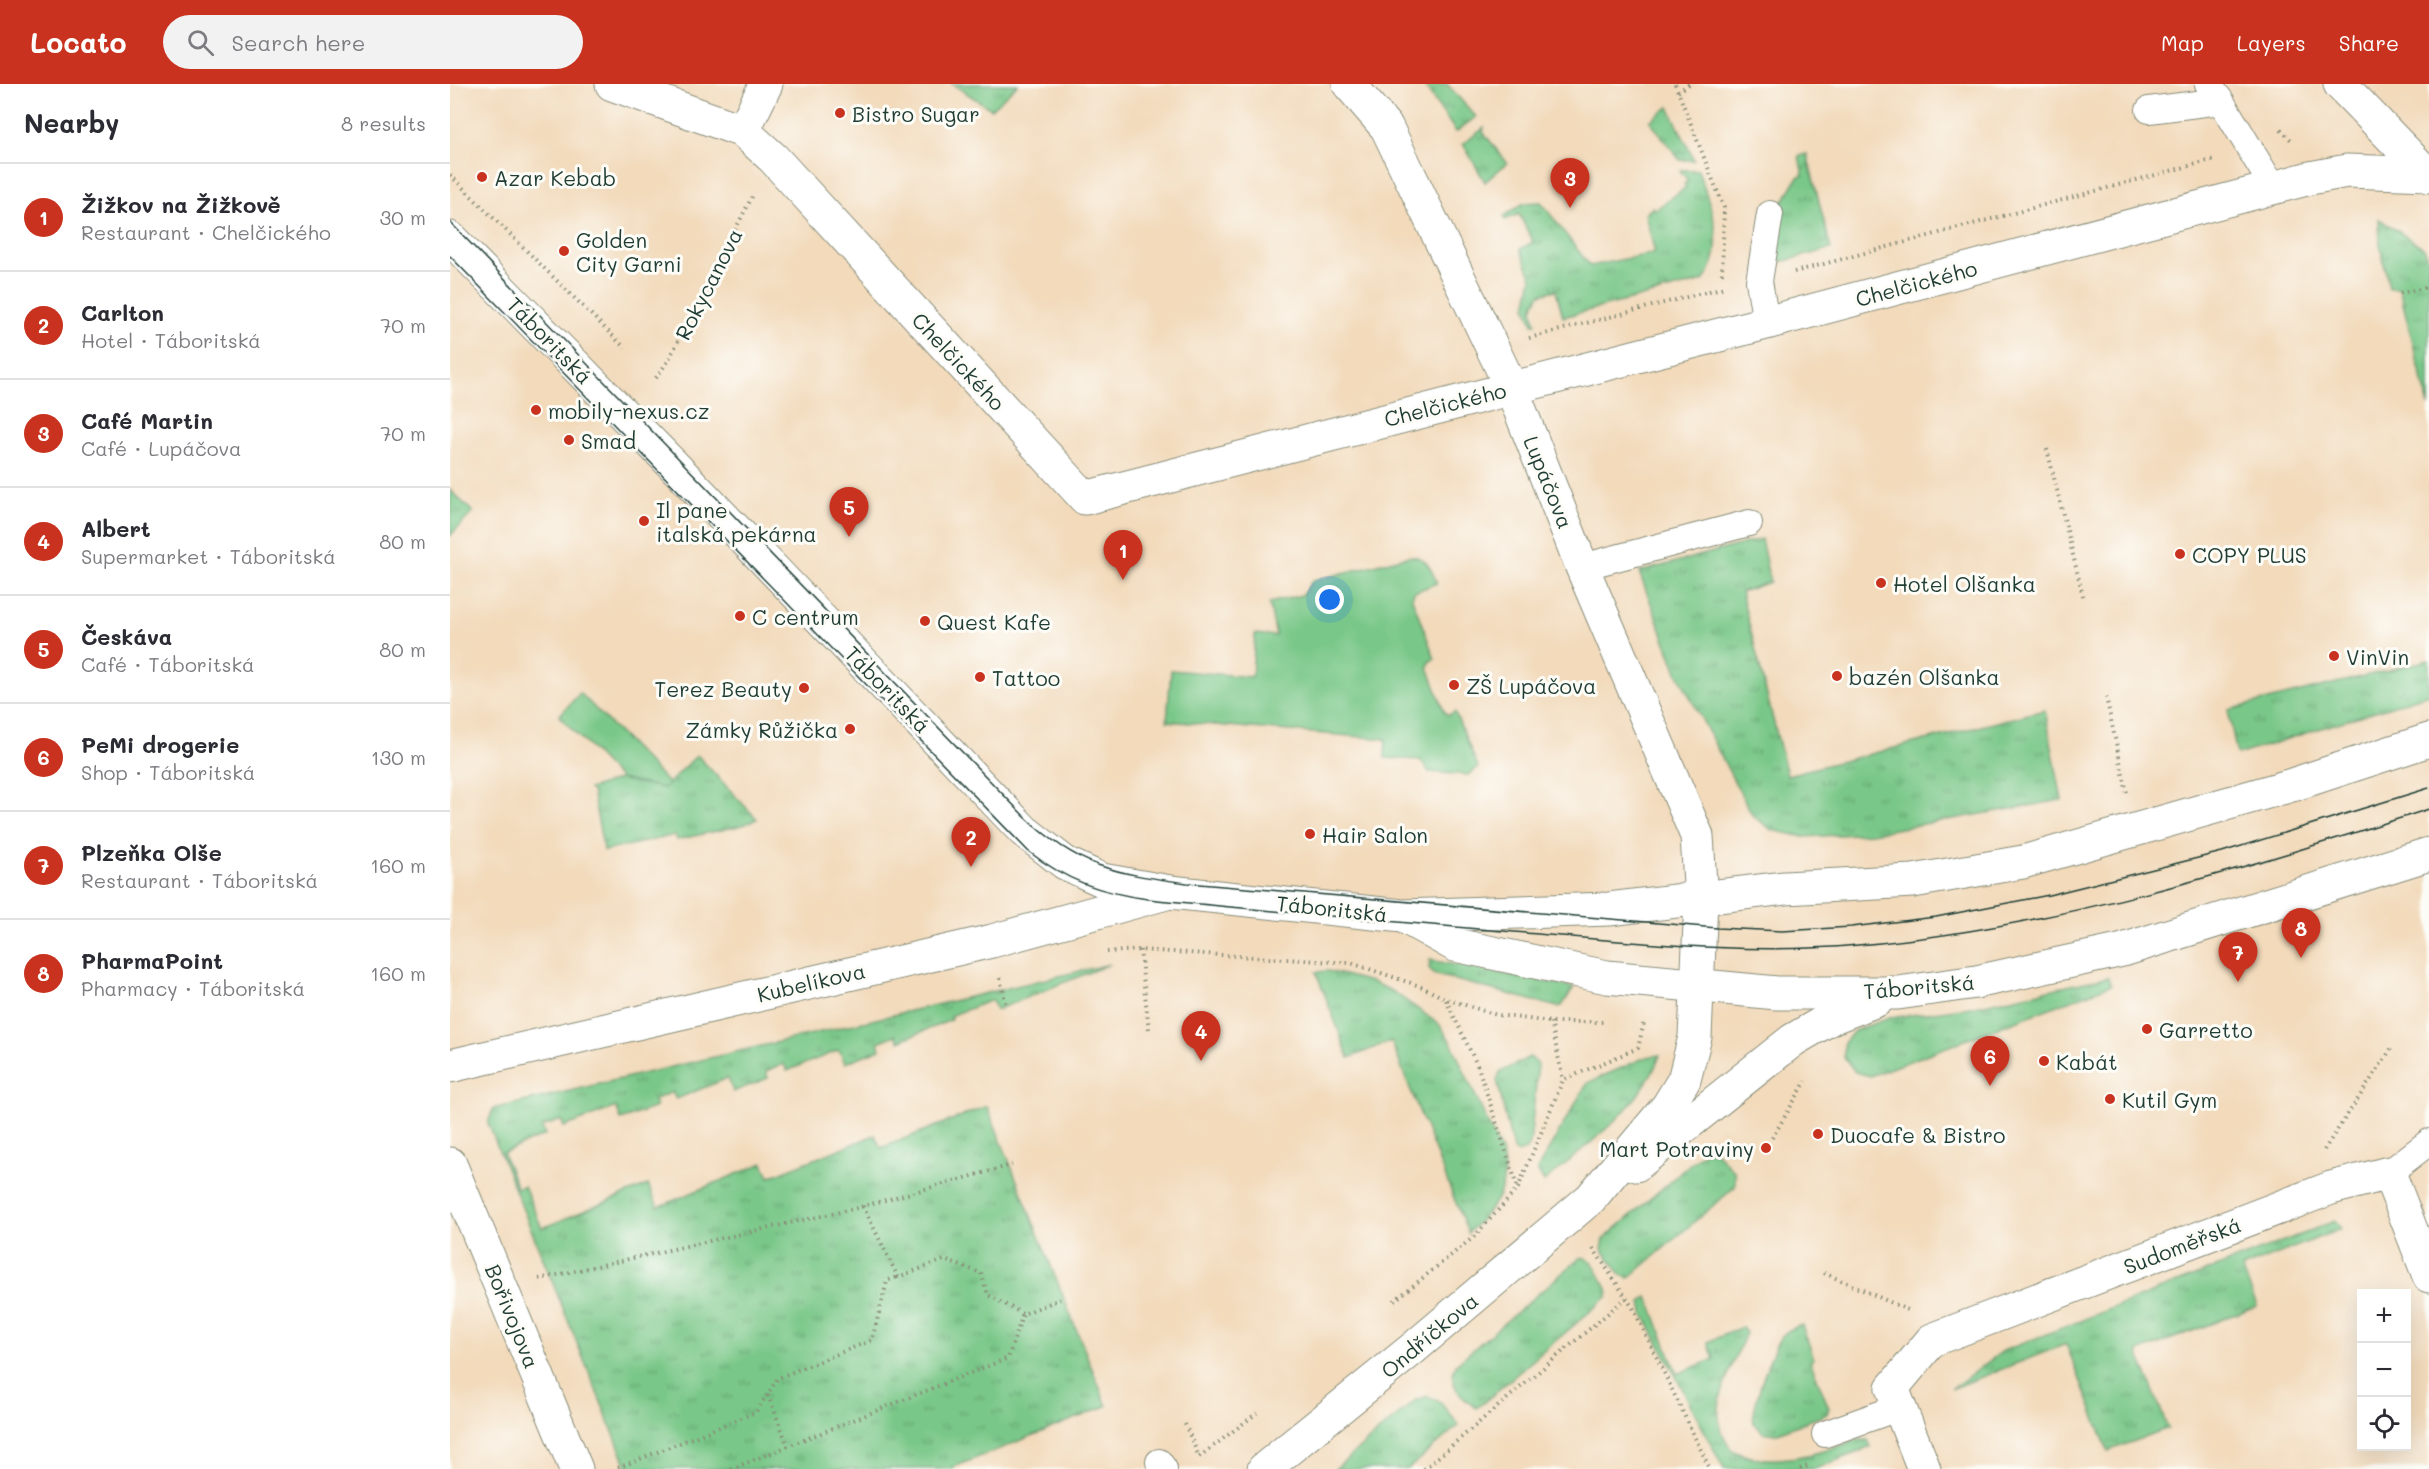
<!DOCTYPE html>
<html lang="en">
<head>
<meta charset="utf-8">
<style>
  :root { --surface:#fff; --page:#f2f2f3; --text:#2b2b33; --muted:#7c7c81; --line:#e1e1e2; --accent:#c8321e }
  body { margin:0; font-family:Mali,sans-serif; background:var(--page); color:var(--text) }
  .controls { position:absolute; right:18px; bottom:18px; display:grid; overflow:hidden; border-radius:0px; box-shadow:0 6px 24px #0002 }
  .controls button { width:54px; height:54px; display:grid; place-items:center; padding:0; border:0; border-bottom:2px solid var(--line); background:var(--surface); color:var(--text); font:30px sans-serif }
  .you { position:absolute; left:880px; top:516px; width:21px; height:21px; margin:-15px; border:4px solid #fff; border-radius:50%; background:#1a73e8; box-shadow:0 0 0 9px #1a73e833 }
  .badge { display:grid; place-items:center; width:39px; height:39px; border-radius:50%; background:var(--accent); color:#fff; font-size:20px; font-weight:700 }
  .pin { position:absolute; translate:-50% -50px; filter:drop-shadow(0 2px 3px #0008) }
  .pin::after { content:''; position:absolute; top:32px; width:21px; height:18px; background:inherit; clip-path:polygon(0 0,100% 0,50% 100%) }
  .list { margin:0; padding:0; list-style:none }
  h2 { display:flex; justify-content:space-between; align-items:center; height:78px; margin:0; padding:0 24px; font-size:26px }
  h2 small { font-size:20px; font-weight:400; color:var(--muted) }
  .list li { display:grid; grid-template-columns:39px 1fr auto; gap:18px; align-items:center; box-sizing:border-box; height:108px; padding:0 24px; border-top:2px solid var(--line) }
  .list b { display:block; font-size:22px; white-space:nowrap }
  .list p { margin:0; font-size:20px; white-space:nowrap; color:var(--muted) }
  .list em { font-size:20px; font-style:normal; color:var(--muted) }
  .icon { flex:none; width:33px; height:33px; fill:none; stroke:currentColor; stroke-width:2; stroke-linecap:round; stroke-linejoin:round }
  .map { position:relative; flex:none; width:1979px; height:1385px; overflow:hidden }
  header { display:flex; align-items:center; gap:36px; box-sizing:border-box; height:84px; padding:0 30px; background:var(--accent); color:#fff }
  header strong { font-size:28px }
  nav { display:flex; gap:33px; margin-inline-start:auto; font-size:21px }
  .search { width:420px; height:54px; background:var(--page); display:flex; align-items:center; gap:15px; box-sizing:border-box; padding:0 21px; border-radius:33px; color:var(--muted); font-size:22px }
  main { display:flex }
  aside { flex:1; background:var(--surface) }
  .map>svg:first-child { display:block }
</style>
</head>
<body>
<header>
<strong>Locato</strong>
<div class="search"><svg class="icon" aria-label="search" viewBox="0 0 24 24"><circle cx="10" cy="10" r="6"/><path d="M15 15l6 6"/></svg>Search here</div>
<nav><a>Map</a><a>Layers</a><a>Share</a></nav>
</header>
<main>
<aside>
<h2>Nearby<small>8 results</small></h2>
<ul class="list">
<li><span class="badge">1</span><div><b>Žižkov na Žižkově</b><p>Restaurant · Chelčického</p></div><em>30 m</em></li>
<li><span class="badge">2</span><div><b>Carlton</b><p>Hotel · Táboritská</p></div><em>70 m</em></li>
<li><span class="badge">3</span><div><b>Café Martin</b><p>Café · Lupáčova</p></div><em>70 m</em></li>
<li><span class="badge">4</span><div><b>Albert</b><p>Supermarket · Táboritská</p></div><em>80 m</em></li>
<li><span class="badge">5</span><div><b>Českáva</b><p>Café · Táboritská</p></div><em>80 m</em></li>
<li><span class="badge">6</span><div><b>PeMi drogerie</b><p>Shop · Táboritská</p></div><em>130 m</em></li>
<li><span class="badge">7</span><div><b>Plzeňka Olše</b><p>Restaurant · Táboritská</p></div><em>160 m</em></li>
<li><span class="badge">8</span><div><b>PharmaPoint</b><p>Pharmacy · Táboritská</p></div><em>160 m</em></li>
</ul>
</aside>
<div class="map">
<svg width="1979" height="1385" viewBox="0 0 1979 1385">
  <defs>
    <pattern id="grass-tufts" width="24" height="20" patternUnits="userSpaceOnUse" patternTransform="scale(1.5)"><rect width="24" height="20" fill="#7ac889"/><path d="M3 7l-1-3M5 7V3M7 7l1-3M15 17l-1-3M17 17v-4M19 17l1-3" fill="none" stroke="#63a471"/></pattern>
  </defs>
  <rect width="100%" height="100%" fill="#fdfcf7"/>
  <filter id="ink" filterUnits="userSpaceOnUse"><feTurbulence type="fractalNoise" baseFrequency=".0167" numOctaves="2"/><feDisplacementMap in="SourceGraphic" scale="12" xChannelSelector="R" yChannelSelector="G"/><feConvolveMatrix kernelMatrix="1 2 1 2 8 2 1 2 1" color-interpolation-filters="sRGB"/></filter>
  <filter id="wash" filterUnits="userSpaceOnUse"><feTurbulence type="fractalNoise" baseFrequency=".008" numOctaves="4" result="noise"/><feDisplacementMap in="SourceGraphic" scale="24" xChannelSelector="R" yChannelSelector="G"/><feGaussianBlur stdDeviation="1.35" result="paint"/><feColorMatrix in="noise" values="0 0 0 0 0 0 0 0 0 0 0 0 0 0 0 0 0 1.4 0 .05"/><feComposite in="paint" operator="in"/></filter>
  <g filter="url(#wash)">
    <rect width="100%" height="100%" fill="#f2dabb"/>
    <g fill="url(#grass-tufts)" stroke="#4c825e" stroke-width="1.5">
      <path d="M502,0h66l-27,25z"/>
      <path d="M973,0h24l29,33 -20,15z"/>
      <path d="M1219,23l25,53h-14l-30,-39z"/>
      <path d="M1034,44l-1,4 24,31 -22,19 -22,-38z"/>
      <path d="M1357,70l24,95 -55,14 -2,-47 24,-39 5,-1 -4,-20z"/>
      <path d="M1230,86h18c12,36 32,77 5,111l-140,36 -7,-27 -16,4 -8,15 4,15h-3l-7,-17 6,-29 -12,-29 13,-7 -14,-28 -14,6 -1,-4 20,-13 17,-1 49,64 65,-13 -10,-39 8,-7 2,3 31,-23 -2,-3 4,-3z"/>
      <path d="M1929,135l45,29 5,12v146l-30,-118h-10l-9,-43z"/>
      <path d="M0,406l23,22 -23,24z"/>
      <path d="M1311,455l9,43 -29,10 46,183 258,-65 17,90 -190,33 -68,4 -32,-7 -20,-15 -75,-143 -38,-100z"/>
      <path d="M1979,576v34l-192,61 -9,-45z"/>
      <path d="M247,671l60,64 -14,6 -66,15 -2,-5 -71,16 -12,-60 -3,-2 31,-10 44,9z"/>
      <path d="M980,876l144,27 -12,19 -5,1 -124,-33 -4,-6z"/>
      <path d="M660,880l-114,46 -4,-10 -42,16 1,4 -52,21 -3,-6 -18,7 2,7 -35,14 -6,-13 -52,21 -3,-7 -18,7 2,7 -35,14 -5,-14 -52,21 -4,-7 -18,8 2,7 -35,13 -5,-13 -52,20 -3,-7 -19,7 3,8 -42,18 14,35 7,-2 18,42 106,-43 10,22 105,-44 6,14 106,-42 6,13 106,-42 120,300 -158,63h-321l-140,-346 5,-14z"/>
      <path d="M878,887l43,11 21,9 47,33 12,18 51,112c8,38 -9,53 -34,79l-77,-192 -42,17 -33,-86z"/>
      <path d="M1658,893l3,8 -241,91 -15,-4 -11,-15v-14l10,-12 35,-13 81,-11z"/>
      <path d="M1210,971c-19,54 -74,90 -116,127l-7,-12 50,-87 59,-26z"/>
      <path d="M1080,973l8,7 -8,80 -4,6 -8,3 -5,-4 -16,-69 3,-8z"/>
      <path d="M1255,1067h10l20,21v15l-106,91 -8,-3 -19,-26 2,-10z"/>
      <path d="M1885,1137l6,8 -99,39 15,38 -119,46 30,76 -60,23 -42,-107 -115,45 52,-38z"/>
      <path d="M1130,1174h6l6,4 17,30 -2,5 -130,111c-15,-9 -31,-25 -21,-44z"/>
      <path d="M1198,1213l29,77 37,-15 -6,-17 34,-15 4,6c-9,23 -24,50 -27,74 -2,15 3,31 13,43 32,19 87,5 123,-10h13l3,7 -56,22h-91l-81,-156 -2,-11z"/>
      <path d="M1352,1241l12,34 -4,2 19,47 -2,6 -52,20 -12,-2 -9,-9c-4,-12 18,-74 27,-86 5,-6 13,-10 21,-12z"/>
      <path d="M978,1312l12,6 19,23 -51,44h-73l81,-69z"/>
    </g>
    <g fill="#7ac889" stroke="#4c825e" stroke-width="1.5">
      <path d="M959,472c18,0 22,13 28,27l-23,9 -2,6 23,61 -5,2 -2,6 16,44 4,4 7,-3 23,55 -9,8 -40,-3 -9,-12 -35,-2 1,-19 -219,-18 4,-51 81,7 3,-43 21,2 -7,-33 33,-8 10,-14z"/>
      <path d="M130,609l89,91 -5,4 -44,-9 -61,-63z"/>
    </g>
  </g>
  <g filter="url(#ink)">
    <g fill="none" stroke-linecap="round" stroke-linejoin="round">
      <defs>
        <g id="service">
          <path d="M1758,0l13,17 52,86"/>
          <path d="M1699,26l72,-9"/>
          <path d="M1316,239l-7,-42 11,-67"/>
          <path d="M1132,483l167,-44"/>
          <path d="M1939,1089l40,-31"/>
          <path d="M1375,1350l75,-27"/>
          <path d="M709,1378l5,7"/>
        </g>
        <g id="minor">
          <path d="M162,0l131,47 30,27 312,340 681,-175 544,-145 37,-7 82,3"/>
          <path d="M899,0l38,44 124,259 71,180 115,269 4,64"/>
          <path d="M293,47l23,-47"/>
          <path d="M0,982l542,-125 178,-49"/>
          <path d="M0,1080l126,305"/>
          <path d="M1474,1385l-32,-81 40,-48 399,-152 58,-15 40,103"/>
        </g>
        <g id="tertiary">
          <path d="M1890,0l89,92"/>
          <path d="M0,154l232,236 342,357 41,32 37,17 68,12 233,24 206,-7 176,-21 128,-7 110,-19 269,-77 137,-45"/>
          <path d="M955,833l50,28 152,32 170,16h121l78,-11 147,-32 306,-96"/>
          <path d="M1186,1081l157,-125 38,-22 46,-18"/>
          <path d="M814,1385l146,-118 181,-153 77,-92 16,-26 11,-43 6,-137"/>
        </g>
      </defs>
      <use href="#service" stroke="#888c78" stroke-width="28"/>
      <use href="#minor" stroke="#888c78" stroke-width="35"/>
      <use href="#tertiary" stroke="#888c78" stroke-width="35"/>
      <g stroke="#888c78" stroke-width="4" stroke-dasharray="1.5 4.5" stroke-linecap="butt">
        <path d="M1225,0l49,124 -2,67"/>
        <path d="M1228,8l11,-8"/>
        <path d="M1831,46l10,10"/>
        <path d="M0,91l175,173"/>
        <path d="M1344,188l421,-113"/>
        <path d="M1950,209l29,-6"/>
        <path d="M1079,254l196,-51"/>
        <path d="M206,294l12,-17 86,-168"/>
        <path d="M1597,365l37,151"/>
        <path d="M1656,613l21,96"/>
        <path d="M690,866l9,80"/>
        <path d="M657,868l33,-2 211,13 69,23 26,13 51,16 54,7h54"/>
        <path d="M550,894l6,28"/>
        <path d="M996,916l32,67 40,121"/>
        <path d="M1101,938l12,58"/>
        <path d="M1322,1054l34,-57"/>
        <path d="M1874,1066l67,-101"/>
        <path d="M413,1122l35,71 46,-17 37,13 7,22 35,19"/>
        <path d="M1143,1164l40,60 77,161"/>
        <path d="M1374,1189l84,37"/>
        <path d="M89,1195l314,-70 159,-44"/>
        <path d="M944,1217l81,-65 43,-48 45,-108 75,-32 6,-26"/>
        <path d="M318,1311l20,51"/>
        <path d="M735,1340l14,33 58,-44"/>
        <path d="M168,1384l138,-56 22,-34 94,-38 15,-59 11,-4"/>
        <path d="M281,1385l277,-111 15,-44 37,-15"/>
        <path d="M974,1385l202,-171"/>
        <path d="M1350,1385l11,-4"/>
      </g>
      <use href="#service" stroke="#fff" stroke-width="26"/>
      <use href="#minor" stroke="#fff" stroke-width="33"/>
      <use href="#tertiary" stroke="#fff" stroke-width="33"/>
      <g stroke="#1f3d34" stroke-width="1.5">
        <path d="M0,138l574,594c55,52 90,57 163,67l530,45 65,3 69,-4 85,-10 113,-22 173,-43 207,-64"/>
        <path d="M0,172l578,595c37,29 73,42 120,48 130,13 260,24 390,35 107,9 213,21 320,11 196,-17 384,-76 571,-136"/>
      </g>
    </g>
  </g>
  <g fill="#c8321e" stroke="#fdfcf7" stroke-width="2">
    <circle cx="390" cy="29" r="6"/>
    <circle cx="32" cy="93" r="6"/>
    <circle cx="114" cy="167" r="6"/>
    <circle cx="86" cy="326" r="6"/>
    <circle cx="119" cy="356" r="6"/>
    <circle cx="194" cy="437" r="6"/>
    <circle cx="1730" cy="470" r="6"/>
    <circle cx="1431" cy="499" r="6"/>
    <circle cx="290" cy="532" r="6"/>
    <circle cx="475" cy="537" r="6"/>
    <circle cx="1884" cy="572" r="6"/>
    <circle cx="1387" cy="592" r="6"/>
    <circle cx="530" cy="593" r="6"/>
    <circle cx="1004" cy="601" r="6"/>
    <circle cx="354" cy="604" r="6"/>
    <circle cx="400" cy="645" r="6"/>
    <circle cx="860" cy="750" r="6"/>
    <circle cx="1697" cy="945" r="6"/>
    <circle cx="1594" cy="977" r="6"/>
    <circle cx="1660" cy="1015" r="6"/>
    <circle cx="1368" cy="1050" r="6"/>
    <circle cx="1316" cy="1064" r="6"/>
  </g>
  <g text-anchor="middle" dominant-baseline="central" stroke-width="6" stroke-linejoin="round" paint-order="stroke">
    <g font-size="21" fill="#1f3d34" stroke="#fdfcf7" text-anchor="start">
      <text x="402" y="29">Bistro Sugar</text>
      <text x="44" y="93">Azar Kebab</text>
      <text x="126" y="155">Golden<tspan x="126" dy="24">City Garni</tspan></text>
      <text x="98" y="326">mobily-nexus.cz</text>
      <text x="131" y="356">Smad</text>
      <text x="206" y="425">Il pane<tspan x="206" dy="24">italská pekárna</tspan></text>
      <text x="1742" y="470">COPY PLUS</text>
      <text x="1443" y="499">Hotel Olšanka</text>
      <text x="302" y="532">C centrum</text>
      <text x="487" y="537">Quest Kafe</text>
      <text x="1896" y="572">VinVin</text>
      <text x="1399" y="592">bazén Olšanka</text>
      <text x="542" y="593">Tattoo</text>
      <text x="1016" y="601">ZŠ Lupáčova</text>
      <text x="342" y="604" text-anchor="end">Terez Beauty</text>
      <text x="388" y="645" text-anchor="end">Zámky Růžička</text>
      <text x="872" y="750">Hair Salon</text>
      <text x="1709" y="945">Garretto</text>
      <text x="1606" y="977">Kabát</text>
      <text x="1672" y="1015">Kutil Gym</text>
      <text x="1380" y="1050">Duocafe &amp; Bistro</text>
      <text x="1304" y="1064" text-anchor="end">Mart Potraviny</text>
    </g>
    <g font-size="21" fill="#1f3d34" stroke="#fdfcf7">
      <text transform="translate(1466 199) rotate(-15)">Chelčického</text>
      <text transform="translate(258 200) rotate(-63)">Rokycanova</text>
      <text transform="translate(100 256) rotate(46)">Táboritská</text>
      <text transform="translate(509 277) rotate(47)">Chelčického</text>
      <text transform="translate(995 320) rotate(-14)">Chelčického</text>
      <text transform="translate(1099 398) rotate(68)">Lupáčova</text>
      <text transform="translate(438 605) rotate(46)">Táboritská</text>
      <text transform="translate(882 824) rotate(6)">Táboritská</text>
      <text transform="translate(361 898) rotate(-13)">Kubelíkova</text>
      <text transform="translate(1469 902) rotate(-5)">Táboritská</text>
      <text transform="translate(1732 1161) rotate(-21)">Sudoměřská</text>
      <text transform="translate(63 1232) rotate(68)">Bořivojova</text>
      <text transform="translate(979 1251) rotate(-40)">Ondříčkova</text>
    </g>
  </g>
</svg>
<div class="controls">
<button>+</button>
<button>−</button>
<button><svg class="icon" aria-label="locate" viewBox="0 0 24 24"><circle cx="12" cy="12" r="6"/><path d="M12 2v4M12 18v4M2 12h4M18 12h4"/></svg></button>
</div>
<div class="you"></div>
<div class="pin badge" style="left:673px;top:496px">1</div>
<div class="pin badge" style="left:521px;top:783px">2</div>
<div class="pin badge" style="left:1120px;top:124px">3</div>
<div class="pin badge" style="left:751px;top:977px">4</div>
<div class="pin badge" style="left:399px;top:453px">5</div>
<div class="pin badge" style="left:1540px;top:1002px">6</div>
<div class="pin badge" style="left:1788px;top:898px">7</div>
<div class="pin badge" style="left:1851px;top:874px">8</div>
</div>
</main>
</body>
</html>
